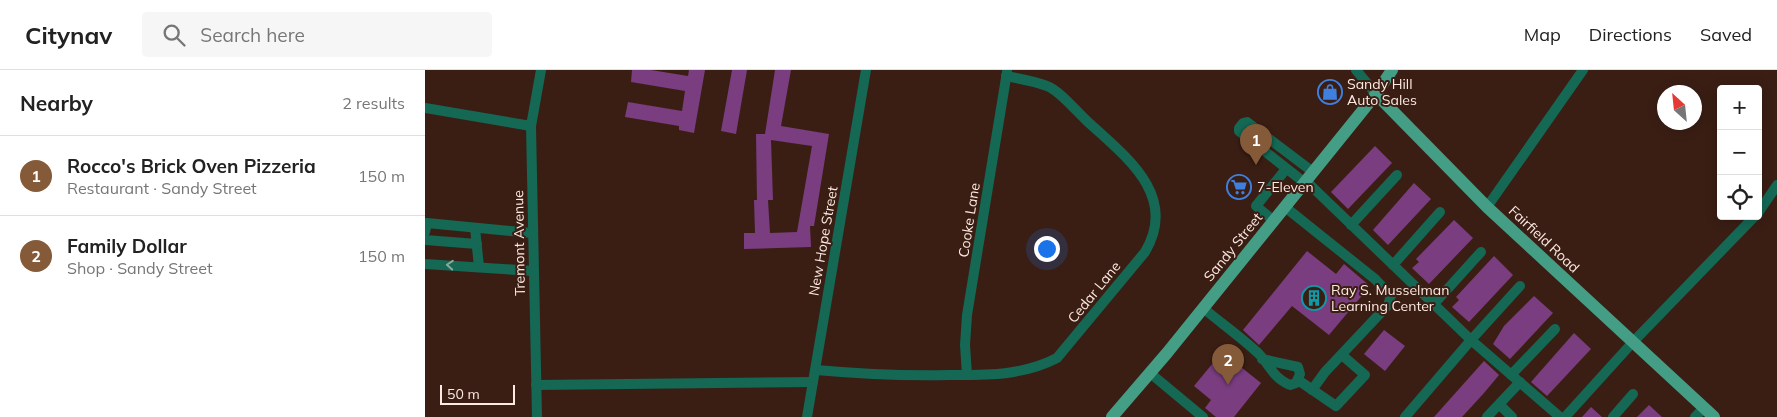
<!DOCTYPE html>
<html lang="en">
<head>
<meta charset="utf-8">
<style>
  :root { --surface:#fff; --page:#f6f6f6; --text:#222; --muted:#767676; --line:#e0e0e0; --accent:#845a38 }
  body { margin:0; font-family:Mulish,sans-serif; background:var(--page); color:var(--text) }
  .controls { position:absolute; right:15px; top:15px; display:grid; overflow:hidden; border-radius:5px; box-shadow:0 2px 12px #0003 }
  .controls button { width:45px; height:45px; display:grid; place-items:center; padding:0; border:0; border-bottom:1px solid var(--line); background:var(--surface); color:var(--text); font:25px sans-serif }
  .compass { position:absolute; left:1232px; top:15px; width:45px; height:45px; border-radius:50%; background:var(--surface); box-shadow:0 2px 12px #0003; rotate:333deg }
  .scale { position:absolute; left:15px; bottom:12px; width:75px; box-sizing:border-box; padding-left:5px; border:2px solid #fdeae2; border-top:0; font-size:14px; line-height:18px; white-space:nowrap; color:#fdeae2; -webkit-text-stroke:4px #3a1e14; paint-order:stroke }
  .you { position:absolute; left:621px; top:178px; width:18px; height:18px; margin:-12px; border:4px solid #fff; border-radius:50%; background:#1a73e8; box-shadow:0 0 0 8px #1a73e833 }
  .badge { display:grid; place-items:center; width:32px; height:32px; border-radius:50%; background:var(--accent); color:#fff; font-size:16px; font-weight:700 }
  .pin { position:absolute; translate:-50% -41px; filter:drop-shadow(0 1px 2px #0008) }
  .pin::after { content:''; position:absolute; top:26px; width:18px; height:15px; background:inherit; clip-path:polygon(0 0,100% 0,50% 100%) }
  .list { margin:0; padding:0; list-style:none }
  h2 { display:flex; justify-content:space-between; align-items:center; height:65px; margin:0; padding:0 20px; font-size:21px }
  h2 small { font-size:16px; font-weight:400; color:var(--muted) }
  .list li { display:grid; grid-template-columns:32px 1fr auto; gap:15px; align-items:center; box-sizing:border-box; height:80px; padding:0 20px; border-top:1px solid var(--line) }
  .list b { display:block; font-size:19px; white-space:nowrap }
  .list p { margin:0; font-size:16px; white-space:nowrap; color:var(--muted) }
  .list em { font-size:16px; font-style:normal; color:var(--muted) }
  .icon { flex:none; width:28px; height:28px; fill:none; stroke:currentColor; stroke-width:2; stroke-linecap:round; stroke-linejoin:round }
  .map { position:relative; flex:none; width:1352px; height:347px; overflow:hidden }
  header { display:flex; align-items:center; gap:30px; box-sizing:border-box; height:70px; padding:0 25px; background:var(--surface); border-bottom:1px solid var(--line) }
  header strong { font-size:24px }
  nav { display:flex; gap:28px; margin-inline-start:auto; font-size:18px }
  .search { width:350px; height:45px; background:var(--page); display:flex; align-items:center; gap:12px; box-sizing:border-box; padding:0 18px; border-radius:5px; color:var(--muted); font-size:19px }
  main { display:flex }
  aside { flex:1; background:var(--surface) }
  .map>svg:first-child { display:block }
</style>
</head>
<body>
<header>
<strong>Citynav</strong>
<div class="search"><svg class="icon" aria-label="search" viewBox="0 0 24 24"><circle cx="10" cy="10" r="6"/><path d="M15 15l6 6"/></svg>Search here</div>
<nav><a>Map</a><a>Directions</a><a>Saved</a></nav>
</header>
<main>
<aside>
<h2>Nearby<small>2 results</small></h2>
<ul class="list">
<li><span class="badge">1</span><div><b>Rocco's Brick Oven Pizzeria</b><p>Restaurant · Sandy Street</p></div><em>150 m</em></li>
<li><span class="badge">2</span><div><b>Family Dollar</b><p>Shop · Sandy Street</p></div><em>150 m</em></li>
</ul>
</aside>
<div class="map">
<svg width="1352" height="347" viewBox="0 0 1352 347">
  <rect width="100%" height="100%" fill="#3a1e14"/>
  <g fill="#7a3d80" fill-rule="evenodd">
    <path d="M207,0h19l37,6 1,-6h16l-11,63 -15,-3v-4l-54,-9 3,-15 54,9 3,-20 -54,-9z"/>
    <path d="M307,0h15l-11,64 -15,-3z"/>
    <path d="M350,0h16l-10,56 48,8 -15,92h-4l1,21 -67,2v-16h11l-1,-33h3l-1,-66h9zM346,70l41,6 -15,86 -27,1 -2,-33h5z"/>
    <path d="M950,76l17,17 -44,46 -17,-17z"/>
    <path d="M989,113l17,16 -43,46 -15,-15z"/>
    <path d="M1029,150l19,18 -44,46 -17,-16 7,-6 -3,-3z"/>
    <path d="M882,181l29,23 8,-10 26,22 -41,49 -37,-29 -33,39 -16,-15z"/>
    <path d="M1069,186l19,19 -44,47 -17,-15 7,-7 -3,-3z"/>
    <path d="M1109,226l19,17 -43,46 -17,-15 11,-18z"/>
    <path d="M959,260l21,16 -20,25 -21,-17z"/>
    <path d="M1149,263l17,16 -44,47 -16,-14z"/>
    <path d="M797,282l39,31 -27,34h-18l-11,-9 6,-8 -17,-14z"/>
    <path d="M1059,291l15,14 -15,18 -22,24h-28z"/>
    <path d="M1224,335l13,12h-25z"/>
    <path d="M1166,337l11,10h-20z"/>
  </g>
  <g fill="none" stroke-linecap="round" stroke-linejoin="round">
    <g stroke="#146854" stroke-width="10">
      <path d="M931,0l20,24"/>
      <path d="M0,38l106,18"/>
      <path d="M881,111l165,159 49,-54"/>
      <path d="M880,113l-66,-52v-3l4,-5 4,-1 66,50"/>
      <path d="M860,137l90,72 16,17 -3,9 -63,67 -13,18"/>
      <path d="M1062,137l96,-137"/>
      <path d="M1333,143l19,-28"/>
      <path d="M849,151l-18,-15 30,-37"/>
      <path d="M926,155l46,-50"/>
      <path d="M50,158l4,39"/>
      <path d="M0,162l2,-9 105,10"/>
      <path d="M0,170l52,4"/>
      <path d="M0,194l108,7"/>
      <path d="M968,195l47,-53"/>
      <path d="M1009,234l47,-52"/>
      <path d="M778,238c18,15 38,29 55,45 12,12 15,25 32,32l6,-2 4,-9 -2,-7 -36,-8"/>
      <path d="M391,300c45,4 88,6 133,5 38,0 73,1 108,-17l88,-106c34,-57 -20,-96 -58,-131 -10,-9 -28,-31 -40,-35 -13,-5 -27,-7 -41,-10"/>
      <path d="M725,303l53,44"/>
      <path d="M542,305l-2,-30 2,-30 40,-243"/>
      <path d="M1086,305l44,-46"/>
      <path d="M873,310l38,26 29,-31 -23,-20"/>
      <path d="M111,315l277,-3"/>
      <path d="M1075,335l12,12"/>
      <path d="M112,347l-6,-291 10,-56"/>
      <path d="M382,347l59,-347"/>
      <path d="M980,347l66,-77 89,77"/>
      <path d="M1062,347l33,-35"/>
      <path d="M1140,347l68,-75 122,-126"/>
      <path d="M1188,347l20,-23"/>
      <path d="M1270,347l9,-9"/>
    </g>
    <g stroke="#449d85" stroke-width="12">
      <path d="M951,24l111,113 227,210"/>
      <path d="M687,347l55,-64 209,-259 16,-24"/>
    </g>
  </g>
  <defs><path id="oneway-chevron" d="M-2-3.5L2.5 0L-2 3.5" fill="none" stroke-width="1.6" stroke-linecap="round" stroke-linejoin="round" transform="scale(1.25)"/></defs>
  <use stroke="#88a99b" href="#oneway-chevron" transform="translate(25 195) rotate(-176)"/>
  <defs>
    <symbol id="shop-ring" viewBox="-11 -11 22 22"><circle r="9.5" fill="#3a1e14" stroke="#3f7fe0" stroke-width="1.5"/><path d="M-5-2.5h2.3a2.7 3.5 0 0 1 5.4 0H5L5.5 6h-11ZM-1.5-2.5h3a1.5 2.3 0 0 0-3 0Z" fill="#3f7fe0"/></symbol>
    <symbol id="supermarket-ring" viewBox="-11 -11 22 22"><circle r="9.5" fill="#3a1e14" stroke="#3f7fe0" stroke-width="1.5"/><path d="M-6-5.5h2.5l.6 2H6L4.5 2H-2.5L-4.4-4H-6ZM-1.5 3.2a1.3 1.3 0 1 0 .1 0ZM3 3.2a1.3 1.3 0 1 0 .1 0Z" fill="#3f7fe0"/></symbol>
    <symbol id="building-ring" viewBox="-11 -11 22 22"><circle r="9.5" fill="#3a1e14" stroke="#0f9aa8" stroke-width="1.5"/><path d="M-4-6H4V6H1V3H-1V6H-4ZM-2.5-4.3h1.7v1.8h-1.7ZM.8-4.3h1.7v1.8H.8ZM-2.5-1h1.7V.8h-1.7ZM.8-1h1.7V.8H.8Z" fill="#0f9aa8"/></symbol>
  </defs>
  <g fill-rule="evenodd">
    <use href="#shop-ring" x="891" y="8" width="28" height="28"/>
    <use href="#supermarket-ring" x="800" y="103" width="28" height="28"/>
    <use href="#building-ring" x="875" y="214" width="28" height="28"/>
  </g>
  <g text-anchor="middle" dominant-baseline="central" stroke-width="4" stroke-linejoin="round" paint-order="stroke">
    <g font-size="14" fill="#fdeae2" stroke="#3a1e14" text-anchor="start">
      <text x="922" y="14">Sandy Hill<tspan x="922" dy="16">Auto Sales</tspan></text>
      <text x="832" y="117">7-Eleven</text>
      <text x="906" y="220">Ray S. Musselman<tspan x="906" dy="16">Learning Center</tspan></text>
    </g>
    <g font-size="14" fill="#fdeae2" stroke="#3a1e14">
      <text transform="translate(544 150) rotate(-81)">Cooke Lane</text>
      <text transform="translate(1119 169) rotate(43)">Fairfield Road</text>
      <text transform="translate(398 171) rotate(-80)">New Hope Street</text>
      <text transform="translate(94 173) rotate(-91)">Tremont Avenue</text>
      <text transform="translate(808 177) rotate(-51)">Sandy Street</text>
      <text transform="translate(669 222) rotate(-51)">Cedar Lane</text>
    </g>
  </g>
</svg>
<div class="controls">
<button>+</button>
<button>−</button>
<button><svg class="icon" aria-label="locate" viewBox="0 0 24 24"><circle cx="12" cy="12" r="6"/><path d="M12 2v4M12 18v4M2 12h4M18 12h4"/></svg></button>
</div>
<svg class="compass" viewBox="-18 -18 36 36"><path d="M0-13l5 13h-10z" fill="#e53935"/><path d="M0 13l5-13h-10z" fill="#767676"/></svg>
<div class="scale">50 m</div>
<div class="you"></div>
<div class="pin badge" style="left:831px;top:95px">1</div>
<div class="pin badge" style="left:803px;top:315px">2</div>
</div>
</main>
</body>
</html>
